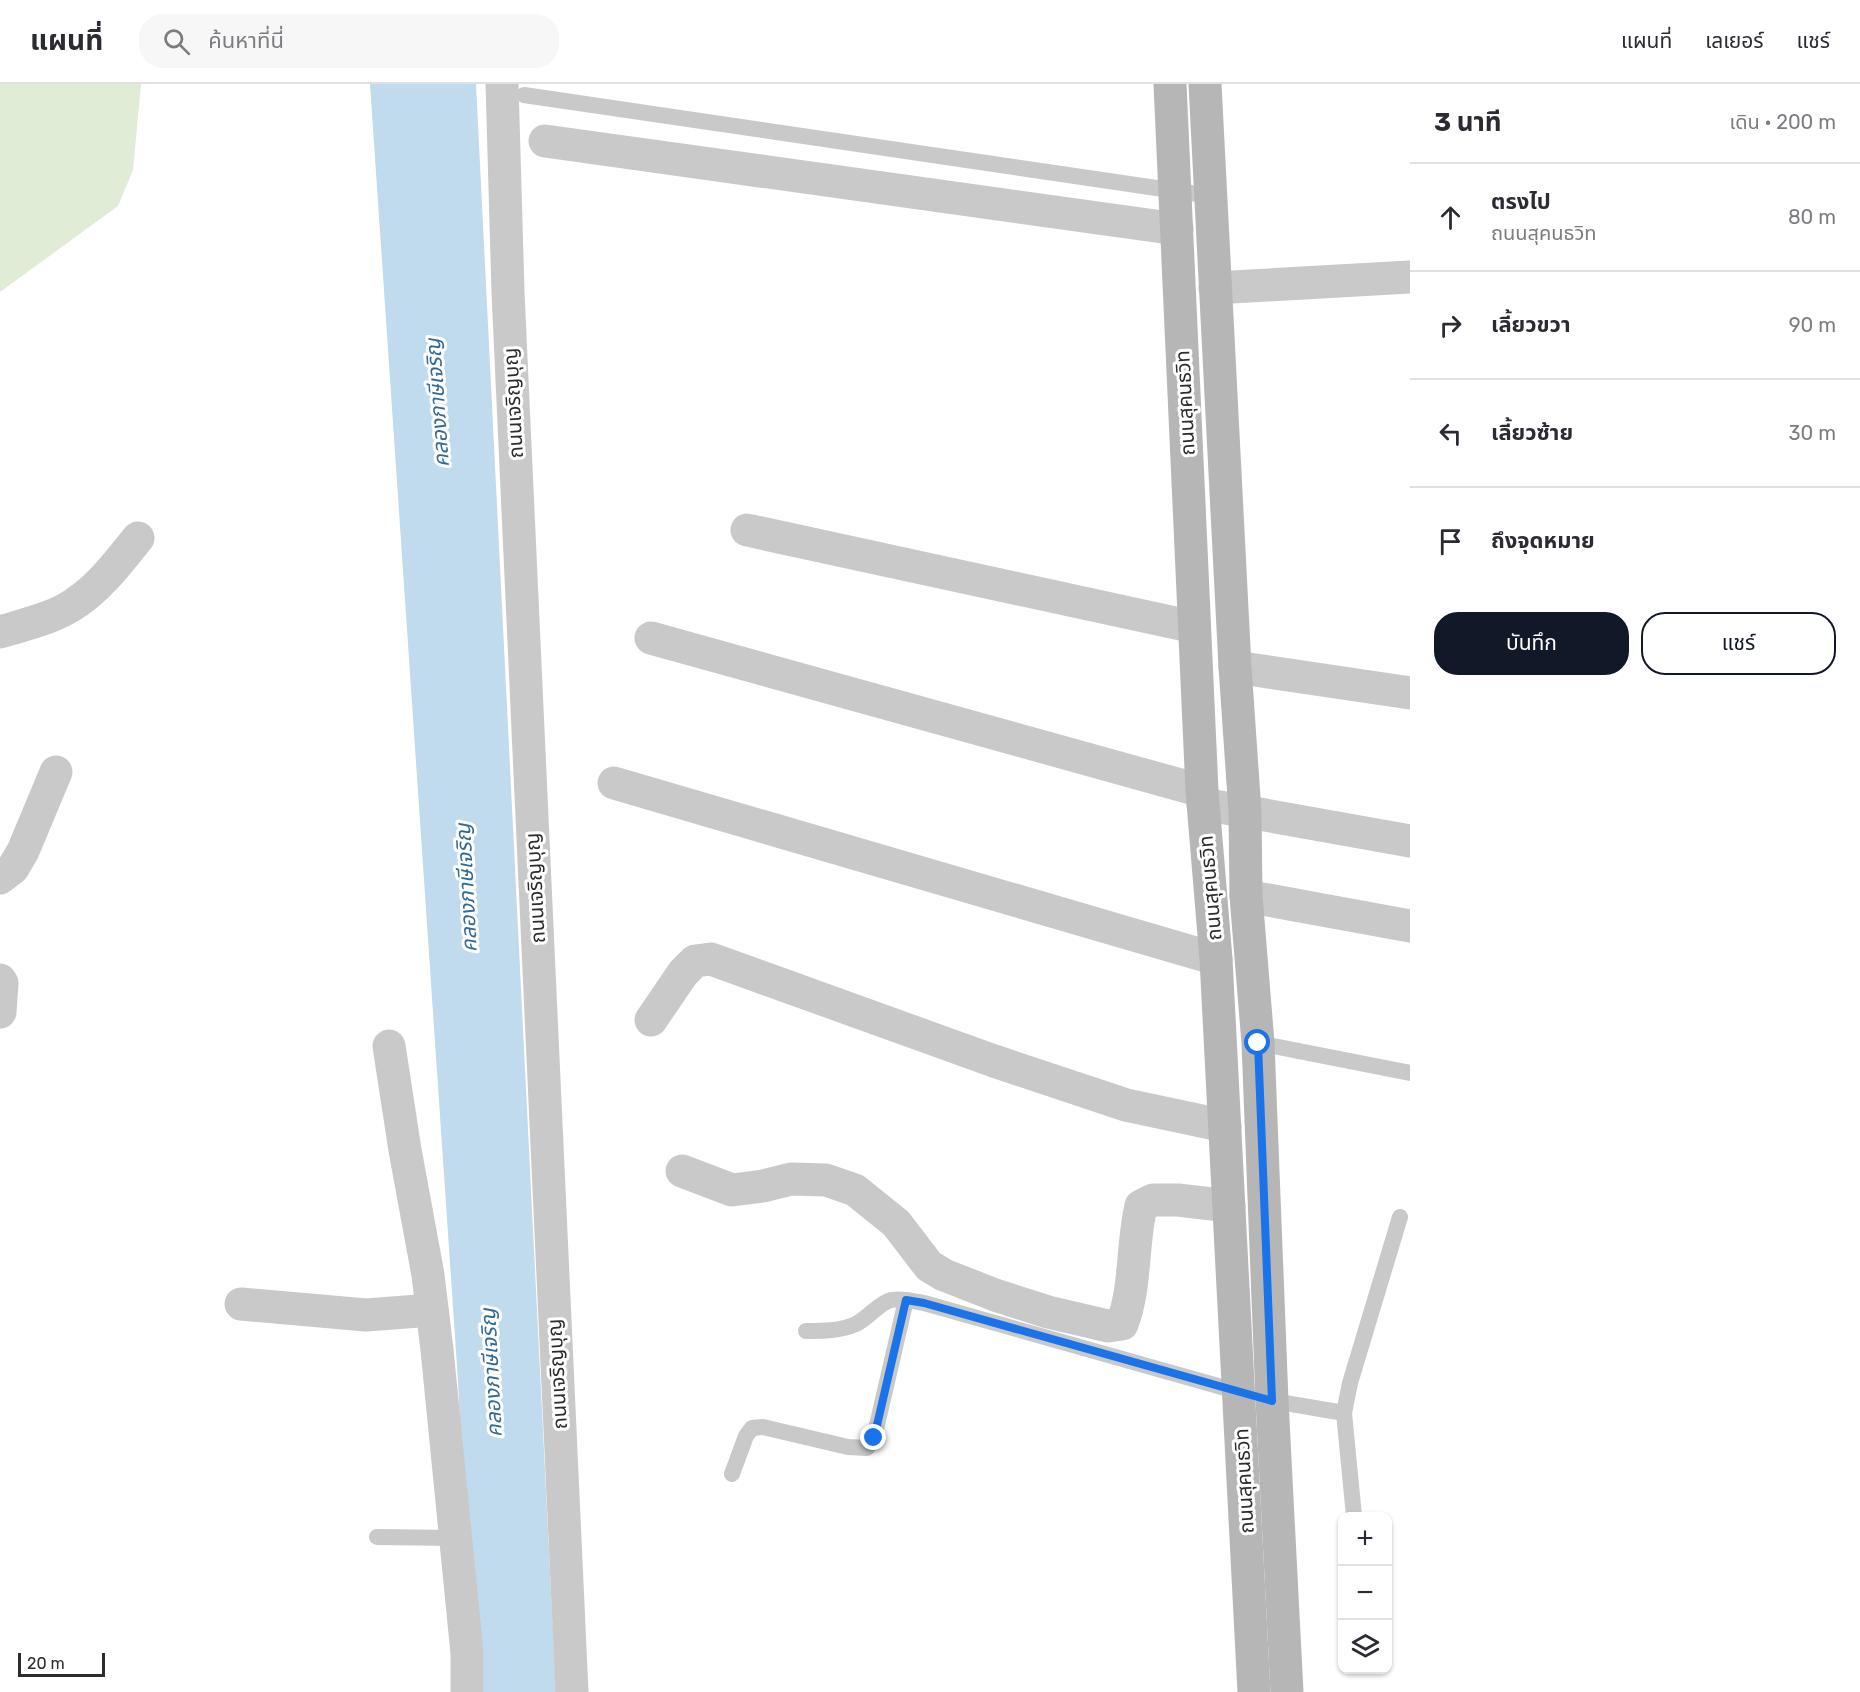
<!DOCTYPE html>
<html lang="th">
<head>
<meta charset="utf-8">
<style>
  :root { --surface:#fff; --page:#f7f7f7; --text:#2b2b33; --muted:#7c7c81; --line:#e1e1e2; --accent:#111827 }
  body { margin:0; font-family:Rubik,"Noto Sans Thai",sans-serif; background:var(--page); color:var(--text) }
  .controls { position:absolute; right:18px; bottom:18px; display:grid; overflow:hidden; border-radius:12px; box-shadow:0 2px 4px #0004 }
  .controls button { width:54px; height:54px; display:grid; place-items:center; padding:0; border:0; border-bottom:2px solid var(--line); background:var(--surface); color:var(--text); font:30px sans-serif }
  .scale { position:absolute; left:18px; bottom:15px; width:87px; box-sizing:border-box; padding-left:6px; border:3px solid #2c2c2c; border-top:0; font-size:16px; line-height:21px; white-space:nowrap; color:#2c2c2c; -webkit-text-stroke:4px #fff; paint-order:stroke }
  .stop { position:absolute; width:18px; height:18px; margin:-14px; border:4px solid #1a73e8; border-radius:50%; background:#fff }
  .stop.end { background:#1a73e8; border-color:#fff; box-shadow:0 2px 6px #0008 }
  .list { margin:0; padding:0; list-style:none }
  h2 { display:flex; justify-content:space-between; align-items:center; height:78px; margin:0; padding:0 24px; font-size:26px }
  h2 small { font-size:20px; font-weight:400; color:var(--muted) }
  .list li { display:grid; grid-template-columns:39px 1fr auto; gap:18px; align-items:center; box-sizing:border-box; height:108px; padding:0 24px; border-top:2px solid var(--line) }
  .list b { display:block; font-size:22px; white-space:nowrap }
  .list p { margin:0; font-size:20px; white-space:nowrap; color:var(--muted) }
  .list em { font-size:20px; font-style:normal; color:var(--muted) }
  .actions { display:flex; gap:12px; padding:18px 24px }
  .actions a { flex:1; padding:14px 0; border:2px solid var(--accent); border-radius:24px; text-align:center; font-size:21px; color:var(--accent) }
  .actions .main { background:var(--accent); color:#fff }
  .icon { flex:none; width:33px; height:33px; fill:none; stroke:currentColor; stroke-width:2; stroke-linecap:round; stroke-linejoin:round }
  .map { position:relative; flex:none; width:1410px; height:1608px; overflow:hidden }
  header { display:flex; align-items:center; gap:36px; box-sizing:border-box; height:84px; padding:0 30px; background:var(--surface); border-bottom:2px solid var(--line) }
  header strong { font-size:28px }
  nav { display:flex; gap:33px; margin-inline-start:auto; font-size:21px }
  .search { width:420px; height:54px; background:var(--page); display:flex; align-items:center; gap:15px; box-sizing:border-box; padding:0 21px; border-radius:24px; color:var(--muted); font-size:22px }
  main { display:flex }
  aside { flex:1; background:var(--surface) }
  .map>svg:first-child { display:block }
</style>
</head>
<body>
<header>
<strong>แผนที่</strong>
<div class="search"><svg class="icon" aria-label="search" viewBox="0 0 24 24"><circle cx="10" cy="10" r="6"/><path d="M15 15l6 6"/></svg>ค้นหาที่นี่</div>
<nav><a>แผนที่</a><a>เลเยอร์</a><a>แชร์</a></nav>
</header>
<main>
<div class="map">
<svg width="1410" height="1608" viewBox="0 0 1410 1608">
  <rect width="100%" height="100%" fill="#fff"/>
  <path fill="#e1ecd7" d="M0,0h141l-8,86 -15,36 -118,86z"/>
  <path fill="#c0daee" d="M370,0h106l80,1608h-85l-13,-311z"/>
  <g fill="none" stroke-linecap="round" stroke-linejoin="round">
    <g stroke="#c9c9c9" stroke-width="16">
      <path d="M524,11l687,101"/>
      <path d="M1258,959l152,30"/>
      <path d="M806,1247c17,0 34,0 50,-7 12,-6 23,-21 35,-24 11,-2 23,1 33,3l319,90"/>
      <path d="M1268,1316l76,13"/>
      <path d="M732,1390l14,-38 6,-8 11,-1 85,20 19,1 7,-10 32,-138"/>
      <path d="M1354,1432l-10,-103 6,-30 50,-166"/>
      <path d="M377,1453l79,1"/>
    </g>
    <g stroke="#c9c9c9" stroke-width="33">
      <path d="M502,0l6,208 64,1400"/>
      <path d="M545,57l632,88"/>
      <path d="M1215,204l195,-11"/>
      <path d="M747,446l447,97"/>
      <path d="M0,548c26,-8 55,-14 77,-30 25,-17 42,-41 61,-64"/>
      <path d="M651,554l551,153"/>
      <path d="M1235,583l175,26"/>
      <path d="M614,699l602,176"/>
      <path d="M1203,720l207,37"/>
      <path d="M0,794l13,-10 10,-17 33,-79"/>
      <path d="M1246,812l164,30"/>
      <path d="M0,896l2,3 -2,29"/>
      <path d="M651,936l32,-47 12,-12 16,-2 283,102 132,44 99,21"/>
      <path d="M389,962l16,104 23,125 9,75 30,303v39"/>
      <path d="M682,1087l50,19 31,-4 28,-7 35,1 29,10 41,33 33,43 15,9 51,20 53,17 60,14 14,-2c14,-35 10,-81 19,-118l12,-6h25l51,6"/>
      <path d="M241,1220l125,11 66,-5"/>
    </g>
    <g stroke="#b6b6b6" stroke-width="33">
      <path d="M1170,0l32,707 14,168 38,733"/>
      <path d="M1205,0l30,583 10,145 1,84 12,147 14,358 15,291"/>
    </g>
  </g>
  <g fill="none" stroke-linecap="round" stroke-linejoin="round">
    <path stroke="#1a73e8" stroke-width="8" d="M874,1354l32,-138 18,3 348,98 -14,-358"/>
  </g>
  <g text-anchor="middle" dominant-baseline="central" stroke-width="6" stroke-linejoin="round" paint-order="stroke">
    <g font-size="20" fill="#2c2c2c" stroke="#fff">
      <text transform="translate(513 319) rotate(-93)">ถนนเจริญบุญ</text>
      <text transform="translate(1185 319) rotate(-93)">ถนนสุคนธวิท</text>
      <text transform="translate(535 804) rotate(-93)">ถนนเจริญบุญ</text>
      <text transform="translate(1210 804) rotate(-95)">ถนนสุคนธวิท</text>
      <text transform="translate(557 1290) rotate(-93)">ถนนเจริญบุญ</text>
      <text transform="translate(1244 1397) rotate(-93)">ถนนสุคนธวิท</text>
    </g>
    <g font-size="21" font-style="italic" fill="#336a95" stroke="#fff">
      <text transform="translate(437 319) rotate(-94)">คลองภาษีเจริญ</text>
      <text transform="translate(466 804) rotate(-93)">คลองภาษีเจริญ</text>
      <text transform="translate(491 1289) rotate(-93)">คลองภาษีเจริญ</text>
    </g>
  </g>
</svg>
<div class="controls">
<button>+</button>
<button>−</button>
<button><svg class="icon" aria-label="layers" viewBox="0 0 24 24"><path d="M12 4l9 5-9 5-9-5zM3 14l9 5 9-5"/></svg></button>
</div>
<div class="scale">20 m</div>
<div class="stop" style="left:1258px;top:959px"></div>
<div class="stop end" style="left:874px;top:1354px"></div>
</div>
<aside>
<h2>3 นาที<small>เดิน · 200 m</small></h2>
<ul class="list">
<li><svg class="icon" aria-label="ahead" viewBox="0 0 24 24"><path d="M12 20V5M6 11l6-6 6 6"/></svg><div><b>ตรงไป</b><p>ถนนสุคนธวิท</p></div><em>80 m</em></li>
<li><svg class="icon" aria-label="right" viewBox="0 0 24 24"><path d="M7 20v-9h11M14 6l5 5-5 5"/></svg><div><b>เลี้ยวขวา</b></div><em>90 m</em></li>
<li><svg class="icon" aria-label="left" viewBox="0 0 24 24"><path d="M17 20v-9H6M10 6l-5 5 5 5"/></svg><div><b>เลี้ยวซ้าย</b></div><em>30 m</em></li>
<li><svg class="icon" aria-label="arrive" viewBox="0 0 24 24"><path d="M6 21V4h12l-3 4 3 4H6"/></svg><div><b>ถึงจุดหมาย</b></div></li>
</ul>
<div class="actions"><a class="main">บันทึก</a><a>แชร์</a></div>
</aside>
</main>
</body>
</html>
